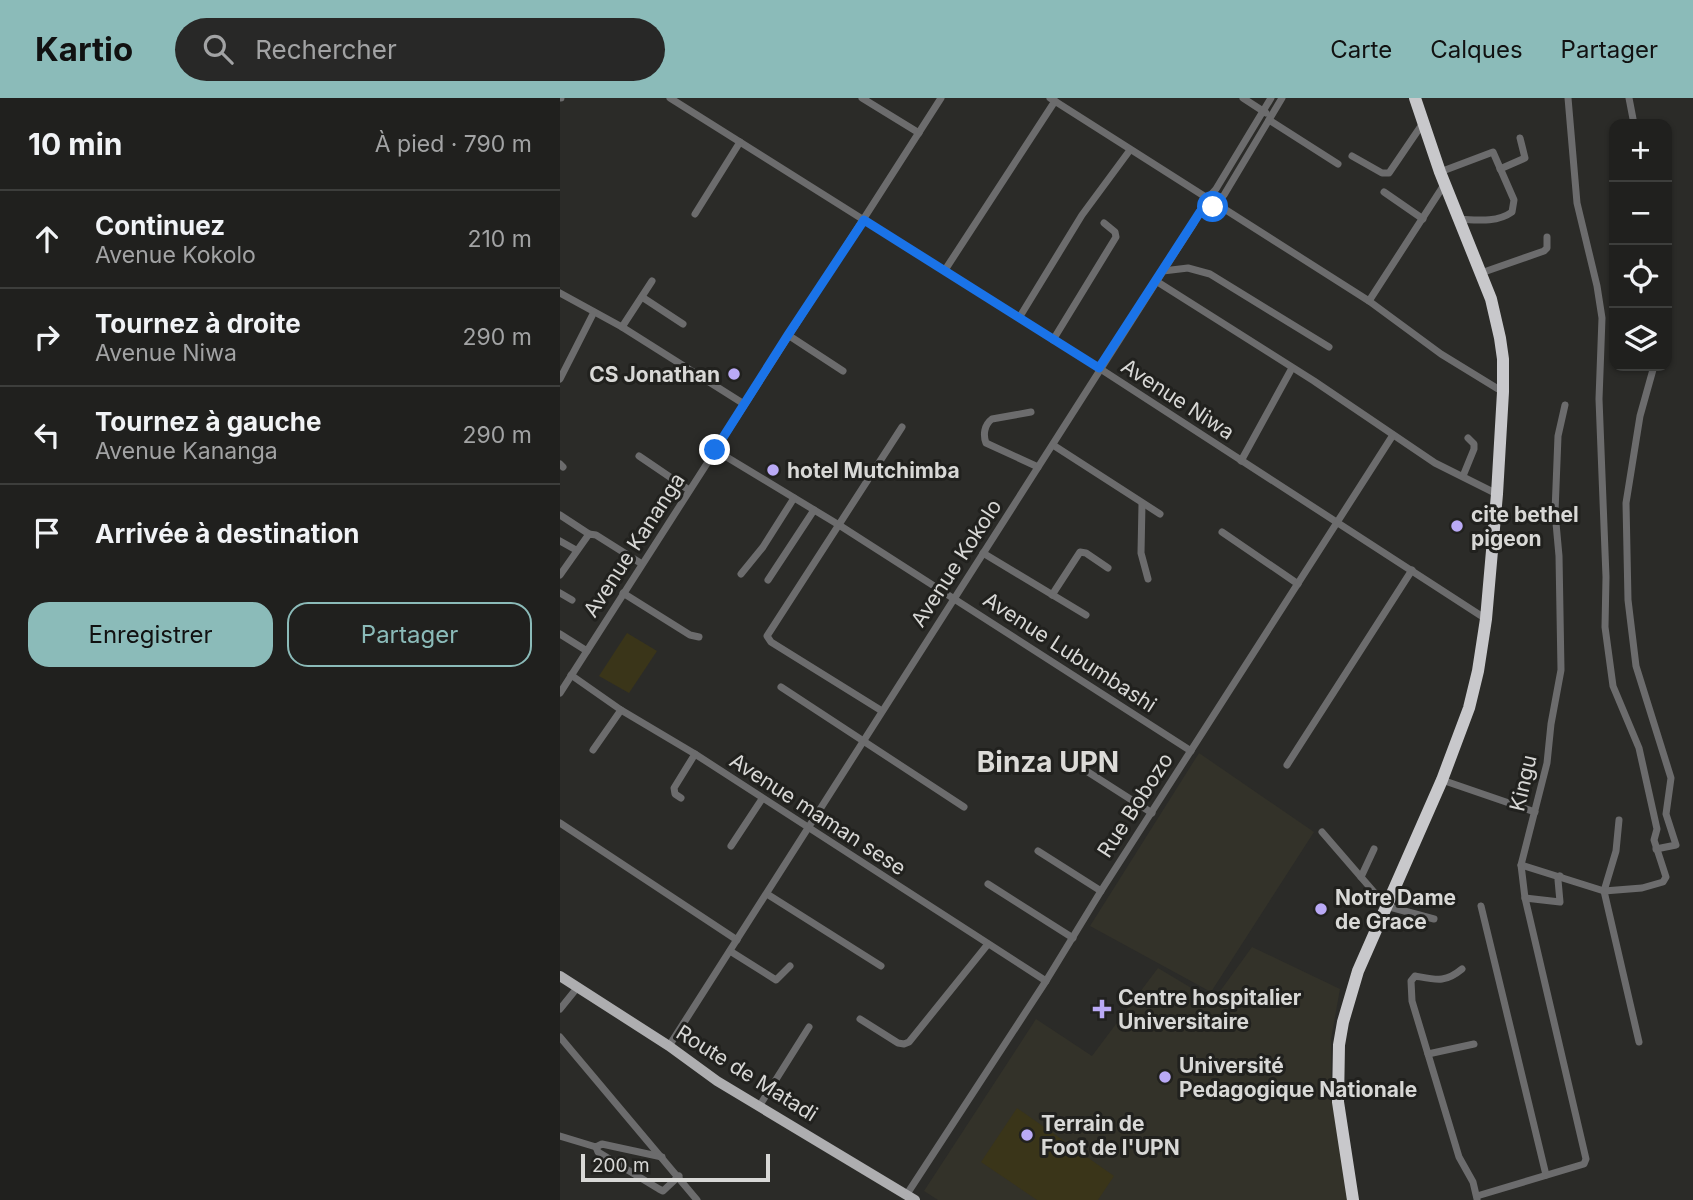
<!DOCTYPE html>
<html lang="fr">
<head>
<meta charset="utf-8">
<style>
  :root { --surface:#20201e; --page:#282827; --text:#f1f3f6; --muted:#a2a3a4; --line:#3d3e3c; --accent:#8bbbb9 }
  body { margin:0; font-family:Inter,sans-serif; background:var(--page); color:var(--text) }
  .controls { position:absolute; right:21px; top:21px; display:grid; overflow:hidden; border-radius:14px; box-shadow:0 2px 5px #0004 }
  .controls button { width:63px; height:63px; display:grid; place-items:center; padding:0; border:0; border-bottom:2px solid var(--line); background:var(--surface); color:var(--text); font:35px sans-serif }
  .scale { position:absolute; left:21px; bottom:18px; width:189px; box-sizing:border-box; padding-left:7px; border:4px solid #d8d8d6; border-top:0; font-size:19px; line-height:24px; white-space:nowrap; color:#d8d8d6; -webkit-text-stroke:5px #21211e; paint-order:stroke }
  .stop { position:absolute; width:21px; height:21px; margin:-16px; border:5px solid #1a73e8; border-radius:50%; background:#fff }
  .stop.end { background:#1a73e8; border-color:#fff; box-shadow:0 2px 7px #0008 }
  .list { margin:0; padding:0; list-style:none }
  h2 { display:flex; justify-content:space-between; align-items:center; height:91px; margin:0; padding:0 28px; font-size:30px }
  h2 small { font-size:23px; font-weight:400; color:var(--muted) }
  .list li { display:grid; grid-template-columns:46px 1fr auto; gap:21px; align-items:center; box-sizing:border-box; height:98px; padding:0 28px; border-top:2px solid var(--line) }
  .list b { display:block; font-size:26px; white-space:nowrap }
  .list p { margin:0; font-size:23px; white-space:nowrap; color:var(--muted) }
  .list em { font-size:23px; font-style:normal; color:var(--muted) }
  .actions { display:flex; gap:14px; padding:21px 28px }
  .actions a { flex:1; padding:16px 0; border:2px solid var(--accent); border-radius:21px; text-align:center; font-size:24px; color:var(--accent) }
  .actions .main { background:var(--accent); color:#111 }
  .icon { flex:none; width:38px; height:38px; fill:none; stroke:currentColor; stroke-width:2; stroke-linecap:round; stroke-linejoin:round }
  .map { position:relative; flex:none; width:1133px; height:1102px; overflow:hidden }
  header { display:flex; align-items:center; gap:42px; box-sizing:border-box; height:98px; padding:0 35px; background:var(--accent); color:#111 }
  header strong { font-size:33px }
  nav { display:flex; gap:38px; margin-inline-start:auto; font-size:24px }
  .search { width:490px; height:63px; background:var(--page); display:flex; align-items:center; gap:18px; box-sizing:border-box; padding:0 24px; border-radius:38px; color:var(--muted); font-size:26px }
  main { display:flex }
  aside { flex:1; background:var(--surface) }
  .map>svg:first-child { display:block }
</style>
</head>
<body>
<header>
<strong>Kartio</strong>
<div class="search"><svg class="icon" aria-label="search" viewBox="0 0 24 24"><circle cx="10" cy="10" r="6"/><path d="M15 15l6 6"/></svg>Rechercher</div>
<nav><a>Carte</a><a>Calques</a><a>Partager</a></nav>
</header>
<main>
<aside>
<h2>10 min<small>À pied · 790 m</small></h2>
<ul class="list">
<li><svg class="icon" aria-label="ahead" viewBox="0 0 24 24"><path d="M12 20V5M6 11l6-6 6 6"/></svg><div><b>Continuez</b><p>Avenue Kokolo</p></div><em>210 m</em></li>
<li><svg class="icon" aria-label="right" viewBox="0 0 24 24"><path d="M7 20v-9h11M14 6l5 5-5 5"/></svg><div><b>Tournez à droite</b><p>Avenue Niwa</p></div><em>290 m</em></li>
<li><svg class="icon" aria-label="left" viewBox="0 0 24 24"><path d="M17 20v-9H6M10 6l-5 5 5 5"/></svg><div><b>Tournez à gauche</b><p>Avenue Kananga</p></div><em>290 m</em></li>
<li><svg class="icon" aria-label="arrive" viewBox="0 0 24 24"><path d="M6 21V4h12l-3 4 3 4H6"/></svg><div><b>Arrivée à destination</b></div></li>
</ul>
<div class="actions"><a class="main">Enregistrer</a><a>Partager</a></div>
</aside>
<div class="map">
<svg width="1133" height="1102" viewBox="0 0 1133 1102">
  <rect width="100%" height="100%" fill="#2b2b28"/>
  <g fill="#333229">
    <path d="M639,655l115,79 -103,160 -121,-66z"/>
    <path d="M692,849l88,42 -9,50v58l18,103h-411l-14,-9 112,-172 56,37 66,-88 55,33z"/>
  </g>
  <g fill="#3a3519">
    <path d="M67,535l30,18 -28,42 -30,-17z"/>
    <path d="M457,1010l97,68 -16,24h-61l-56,-38z"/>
  </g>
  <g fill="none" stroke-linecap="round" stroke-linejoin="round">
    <g stroke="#6c6c6d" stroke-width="7">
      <path d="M0,0h1"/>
      <path d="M110,0l429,270 387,251"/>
      <path d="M302,0l57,35"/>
      <path d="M490,0l319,203 72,53 62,38"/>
      <path d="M683,0l23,15"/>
      <path d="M1069,0l5,26"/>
      <path d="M709,22l69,44"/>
      <path d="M792,58l30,17h7l34,-50"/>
      <path d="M940,71l25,-11 -5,-20"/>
      <path d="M880,74l53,-20 21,48 -2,12c-15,11 -36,8 -53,7"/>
      <path d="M824,94l39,27"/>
      <path d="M640,114l13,-5 11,-12 58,-97"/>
      <path d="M135,116l45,-72"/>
      <path d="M385,172l110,-169"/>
      <path d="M603,173l25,-3 22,6 119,73"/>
      <path d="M921,175l63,-22 3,-3v-11"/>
      <path d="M596,183l158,100 121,82 62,31"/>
      <path d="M0,195l62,34 122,77"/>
      <path d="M82,199l41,27"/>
      <path d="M809,203l75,-116"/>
      <path d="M459,220l63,-103 48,-65"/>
      <path d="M62,229l30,-46"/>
      <path d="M228,237l55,36"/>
      <path d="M493,242l63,-103 -1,-5 -11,-9"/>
      <path d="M1094,268l-14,50 -14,87 2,97 8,66 35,112 -5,36 10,31 -20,4"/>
      <path d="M0,281l34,-67"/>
      <path d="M471,314l-39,7c-8,6 -9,16 -6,24l52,24"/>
      <path d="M493,347l107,69"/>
      <path d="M155,352l124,75 352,226"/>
      <path d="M79,358l50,34"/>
      <path d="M681,363l51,-93"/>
      <path d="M0,366l3,3"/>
      <path d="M903,378l11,-27v-5l-6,-6"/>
      <path d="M582,406l-1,49 7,26"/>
      <path d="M0,417l29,19"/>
      <path d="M662,434l76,52"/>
      <path d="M0,443l16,9"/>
      <path d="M423,455l103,62"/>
      <path d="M181,476l22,-27 31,-49"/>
      <path d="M0,477l29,-41 7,1 46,29"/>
      <path d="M208,482l46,-70"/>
      <path d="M0,495l12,7"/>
      <path d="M63,495l67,42 9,2"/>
      <path d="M492,497l28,-43 6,1 22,15"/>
      <path d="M0,536l27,17"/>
      <path d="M11,577l50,35 74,44 351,227"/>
      <path d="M221,589l183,120"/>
      <path d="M0,595l381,-595"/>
      <path d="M322,613l-111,-69 -4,-6 135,-209"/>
      <path d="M33,652l28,-40"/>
      <path d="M727,667l125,-195"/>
      <path d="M528,674l64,41"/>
      <path d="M882,682l93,32"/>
      <path d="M121,700l-6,-4 -1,-6 21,-34"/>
      <path d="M1059,722l-3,31 -12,40 35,151"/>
      <path d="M0,725l177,117"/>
      <path d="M762,734l64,74 48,13"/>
      <path d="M171,748l31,-47"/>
      <path d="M478,753l63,40"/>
      <path d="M961,767l83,26 38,-3 21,-6 3,-5 -12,-37 3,-11 -18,-81 -26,-62 -8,-59 1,-50 -7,-178 3,-81 -5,-32 -20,-83 -9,-105"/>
      <path d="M801,779l13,-28"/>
      <path d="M428,786l85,54"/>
      <path d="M207,796l114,72"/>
      <path d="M965,800l35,4 -2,-22 2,-4"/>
      <path d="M921,808l65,269"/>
      <path d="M170,853l46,29 14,-14"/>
      <path d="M902,871c-17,14 -25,11 -47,7l-4,5 1,20 47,156 14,25 4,17"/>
      <path d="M0,911l17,-21"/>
      <path d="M300,921l38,24 6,1 5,-2 79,-98"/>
      <path d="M0,939l137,163"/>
      <path d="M109,948c176,-273 349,-549 525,-823l11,-22 11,-12 55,-91"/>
      <path d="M868,956l46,-10"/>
      <path d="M200,1007l49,-78"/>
      <path d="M0,1038l36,11 6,-3 60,13"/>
      <path d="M36,1049l2,5 61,37 4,2 16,-15"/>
      <path d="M347,1096l139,-213 55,-90 292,-456"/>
      <path d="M917,1098l107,-32 2,-5 -61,-261 -4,-33 26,-102 4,-39 10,-54 -2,-114 -4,-44 3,-76 7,-31"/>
    </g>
    <path stroke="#aeaeb0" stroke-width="10" d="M0,878l109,70 48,35 198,119"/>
    <path stroke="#c8c8cb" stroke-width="12" d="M793,1102l-15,-98 1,-57 4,-23 15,-51 84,-191 27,-72 9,-37 8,-52 11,-125 6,-102v-33l-3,-21 -9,-39 -51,-127 -25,-74"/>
  </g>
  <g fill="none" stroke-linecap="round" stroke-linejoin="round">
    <path stroke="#1a73e8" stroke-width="9" d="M155,352l73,-115 76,-115 235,148 101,-156 13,-5"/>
  </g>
  <g fill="#baaaf6" stroke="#21211e" stroke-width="2.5">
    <circle cx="174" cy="276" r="7"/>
    <circle cx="213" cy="372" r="7"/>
    <circle cx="897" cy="428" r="7"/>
    <circle cx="761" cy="811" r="7"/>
    <path d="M538.5 900.5h7v7h7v7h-7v7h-7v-7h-7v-7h7z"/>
    <circle cx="605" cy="979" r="7"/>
    <circle cx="467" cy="1037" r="7"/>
  </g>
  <g text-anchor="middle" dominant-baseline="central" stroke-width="6" stroke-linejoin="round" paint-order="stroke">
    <g font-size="21" font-weight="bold" fill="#d8d8d6" stroke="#21211e" text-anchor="start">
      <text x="160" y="276" text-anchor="end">CS Jonathan</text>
      <text x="227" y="372">hotel Mutchimba</text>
      <text x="911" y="416">cite bethel<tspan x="911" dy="24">pigeon</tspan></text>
      <text x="775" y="799">Notre Dame<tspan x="775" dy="24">de Grace</tspan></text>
      <text x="558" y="899">Centre hospitalier<tspan x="558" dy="24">Universitaire</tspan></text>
      <text x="619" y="967">Université<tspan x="619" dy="24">Pedagogique Nationale</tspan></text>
      <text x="481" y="1025">Terrain de<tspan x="481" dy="24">Foot de l'UPN</tspan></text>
    </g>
    <g font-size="21" fill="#d8d8d6" stroke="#21211e">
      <text transform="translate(618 301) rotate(33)">Avenue Niwa</text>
      <text transform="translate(74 447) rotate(-57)">Avenue Kananga</text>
      <text transform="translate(396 465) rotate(-57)">Avenue Kokolo</text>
      <text transform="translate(510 554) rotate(33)">Avenue Lubumbashi</text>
      <text transform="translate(963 685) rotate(-77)">Kingu</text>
      <text transform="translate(575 707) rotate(-57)">Rue Bobozo</text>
      <text transform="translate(258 716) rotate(33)">Avenue maman sese</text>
      <text transform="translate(187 975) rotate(32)">Route de Matadi</text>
    </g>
    <g font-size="28" font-weight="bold" fill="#dcdbd8" stroke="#21211e">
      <text x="488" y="664">Binza UPN</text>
    </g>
  </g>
</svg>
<div class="controls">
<button>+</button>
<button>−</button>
<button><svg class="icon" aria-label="locate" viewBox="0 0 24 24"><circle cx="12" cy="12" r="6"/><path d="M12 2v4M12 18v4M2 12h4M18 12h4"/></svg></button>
<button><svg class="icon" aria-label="layers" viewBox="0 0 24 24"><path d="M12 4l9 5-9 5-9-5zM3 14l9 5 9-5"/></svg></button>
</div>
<div class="scale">200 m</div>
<div class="stop" style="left:653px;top:109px"></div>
<div class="stop end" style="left:155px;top:352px"></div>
</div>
</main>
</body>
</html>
